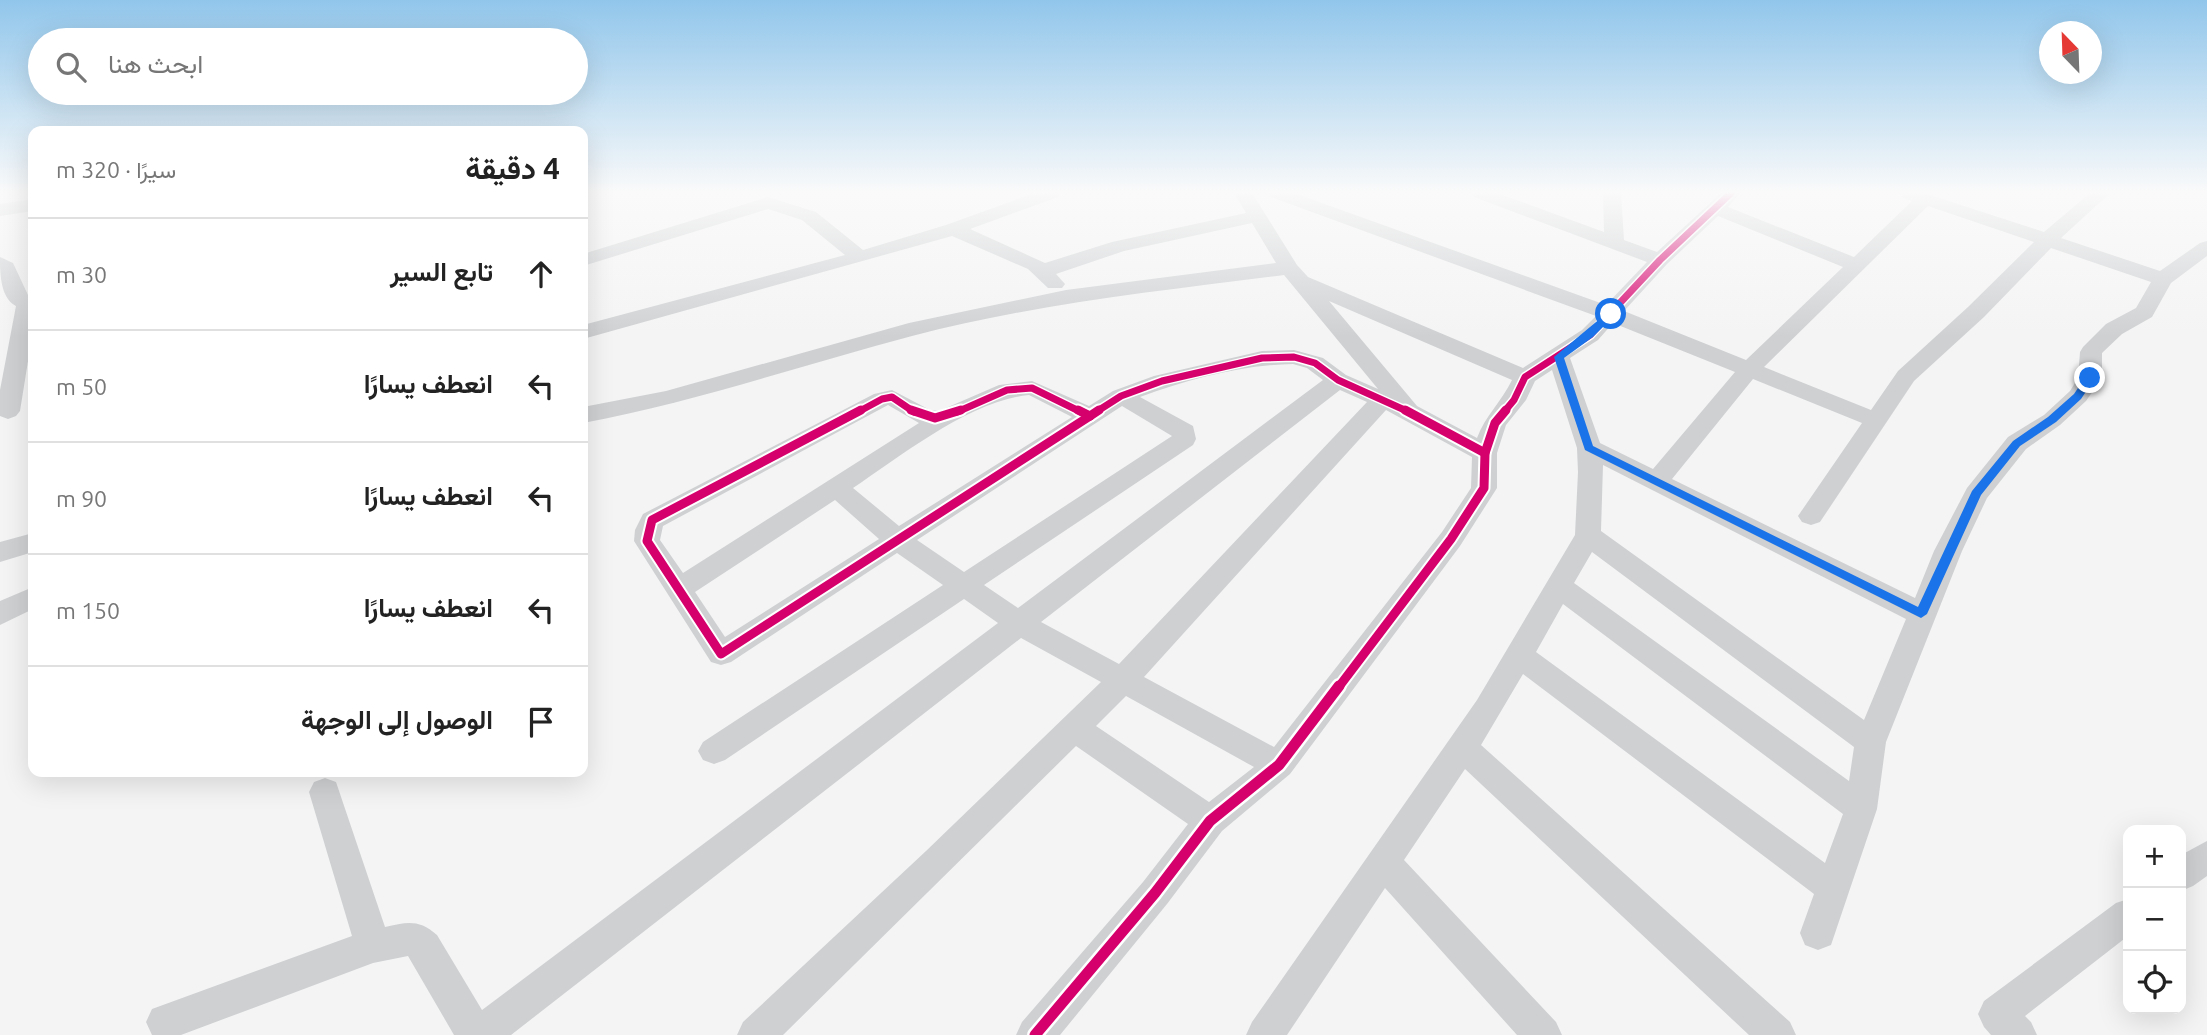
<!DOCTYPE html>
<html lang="ar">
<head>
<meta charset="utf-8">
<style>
  :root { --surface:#fff; --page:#f6f6f6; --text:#222; --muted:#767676; --line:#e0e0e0 }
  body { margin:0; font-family:Ubuntu,Vazirmatn,sans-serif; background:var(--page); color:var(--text); direction:rtl }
  .controls { position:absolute; right:21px; bottom:21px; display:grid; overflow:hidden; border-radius:14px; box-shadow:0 7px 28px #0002 }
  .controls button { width:63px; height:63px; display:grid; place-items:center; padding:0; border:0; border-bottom:2px solid var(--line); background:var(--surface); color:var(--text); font:35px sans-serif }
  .compass { position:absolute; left:2039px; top:21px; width:63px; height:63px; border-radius:50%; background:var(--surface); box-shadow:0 7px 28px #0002; rotate:337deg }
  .stop { position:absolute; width:21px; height:21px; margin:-16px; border:5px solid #1a73e8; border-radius:50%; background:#fff }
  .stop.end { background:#1a73e8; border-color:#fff; box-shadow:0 2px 7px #0008 }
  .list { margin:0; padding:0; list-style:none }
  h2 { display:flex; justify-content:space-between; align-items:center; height:91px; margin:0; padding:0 28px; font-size:30px }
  h2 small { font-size:23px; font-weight:400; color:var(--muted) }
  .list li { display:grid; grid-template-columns:46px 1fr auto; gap:21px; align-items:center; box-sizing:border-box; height:112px; padding:0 28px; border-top:2px solid var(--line) }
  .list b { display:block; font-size:26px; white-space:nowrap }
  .list em { font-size:23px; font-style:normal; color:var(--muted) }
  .icon { flex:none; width:38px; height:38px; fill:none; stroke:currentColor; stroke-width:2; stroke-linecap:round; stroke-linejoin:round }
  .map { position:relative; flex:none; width:2207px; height:1035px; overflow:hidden; direction:ltr }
  .search { position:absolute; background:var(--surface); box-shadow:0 7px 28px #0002; left:28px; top:28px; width:560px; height:77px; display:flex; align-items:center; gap:18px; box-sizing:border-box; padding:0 24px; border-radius:38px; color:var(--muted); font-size:26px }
  .panel { position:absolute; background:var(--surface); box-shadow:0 7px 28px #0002; left:28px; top:126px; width:560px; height:651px; border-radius:14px; direction:rtl }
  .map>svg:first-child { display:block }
</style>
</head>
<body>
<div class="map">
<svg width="2207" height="1035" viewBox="0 0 2207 1035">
  <rect width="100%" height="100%" fill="#f4f4f4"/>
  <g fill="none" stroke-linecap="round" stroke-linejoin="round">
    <g fill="#ced0d2" fill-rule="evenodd">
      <path d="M1035,193h25l-2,4 -88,32 75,34 67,-21 134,-29 -12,-20h18l45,72 11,12 215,91 59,-38 14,-14 -325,-119 -2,-4h25l312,112 41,-43 -173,-65 -2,-4h25l107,39 -1,-39h18l3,47 33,12 64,-59h19l-12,14 126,50 58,-56 -9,-3 -1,-5h22l120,39 46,-39h20l-49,45 99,33 40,-28 7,-2v15l-36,27 -19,34 -30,17 -20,19v25l-16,23 -26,24 -34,24 -39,49 -25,53 -76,191 -9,67 -46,136 -13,5 -13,-5 -5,-12 14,-39 -291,-220 -42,71 309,277 6,13h-47l-284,-266 -61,91 152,162 6,13h-45l-132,-147 -98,147h-41l6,-13 225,-322 98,-165 3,-63 -1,-24 -25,-78 -17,11 -9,19 -20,25 -9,28v35l-37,58 -170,228 -68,57 -55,73 -107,131h-44l6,-13 121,-140 45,-58 -112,-78 -293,289h-46l6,-13 183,-171 175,-169 -80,-44 -510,397h-57l-46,-79 -35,7 -192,72h-29l-6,-13 6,-13 200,-73 -43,-144 5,-10 11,-4 11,4 49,145c22,-5 34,-8 52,8l45,75 516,-387 -34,-24 -239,161 -11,4 -11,-4 -5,-9 5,-9 240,-157 -46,-32 -166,109 -10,3 -10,-3 -77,-121 1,-11 8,-16 231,-120 18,-4 38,20 9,1 60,-26 33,-4 57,25 24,-15 41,-15 108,-25 32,-1 29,8 23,17 32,14 -94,-114c-125,16 -250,29 -372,61 -110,29 -217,66 -329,87v-16l83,-16 243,-68 157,-33 210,-27 -24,-40 -128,28 -68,23 9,10 -3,4h-14l-20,-19 -76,-33 -369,103v-14l262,-70 -43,-35 -34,-11 -185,57v-12l185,-57 48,15 47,38 83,-25zM1928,206l106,36 -66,65 -70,64 -27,39 -107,-43zM1718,216l125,51 -97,93 -122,-49 43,-47zM2051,248l100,34 -15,26 -30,16 -23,23 -3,5 -2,26 -8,13 -26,24 -36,22 -41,51 -33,63 -19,47 -243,-119 81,-100 109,44 -64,93 4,6 9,3 9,-3 94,-141 70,-64zM1329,301l183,79c-10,21 -27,36 -35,58l-60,-32zM1613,323l122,49 -82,97 -53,-26 -30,-85 28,-18zM1293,364l14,4 16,12 -305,228 -34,-23 209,-140 3,-6 -3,-13 -53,-29c49,-18 101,-32 153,-33zM1340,390l27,12 -248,262 -78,-42zM1029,395l43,22 -173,109 -46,-38c48,-32 118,-88 176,-93zM888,405l31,18 -236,150 -23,-33 3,-14zM1122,406l50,30 -208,136 -47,-32zM1386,410l86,47 -1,31 -29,44 -168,215 -130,-70zM1603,465l303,154 -42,101 -263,-189zM835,500l44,39 -154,98 -30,-45zM1592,552l262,195 -5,34 -275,-198zM1563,604l280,210 -18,49 -289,-211zM1126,696l128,71 -45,35 -113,-76z"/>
      <path d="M33,199v12l-33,5v-12z"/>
      <path d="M0,257l13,6 15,32 5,1v34l-13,81 -4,5 -8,3 -8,-3v-26l16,-84c-16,-8 -16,-34 -16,-49z"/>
      <path d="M33,533v19l-33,10v-20z"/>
      <path d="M33,587v22l-33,16v-24z"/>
      <path d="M2207,841v35l-14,10 -12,5v-36z"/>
      <path d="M2128,899v37l-103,80 6,6 6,13h-46l-7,-8 -6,-13 6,-13 132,-98z"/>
    </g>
    <defs>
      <g id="cycleway-far2">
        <path d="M858,412l24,-13 10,-2 22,15"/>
        <path d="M957,412l50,-22 25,-2 49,24"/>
        <path d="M1096,412l25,-16 41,-15 100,-23 32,-1 21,6 23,17 71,32"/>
        <path d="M1504,412l10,-12 11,-23 65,-42 70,-75 71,-67"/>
      </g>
      <g id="cycleway-far1">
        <path d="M861,410l-209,110 -5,21 74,113 369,-238"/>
        <path d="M911,410l24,8 26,-8"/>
        <path d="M1078,410l12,6"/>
        <path d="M1405,410l80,43"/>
        <path d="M1090,416l9,-6"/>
        <path d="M1338,688l113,-149 33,-51 1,-35 10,-30 11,-13"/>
      </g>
      <path id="cycleway" d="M1035,1035l120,-142 55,-72 69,-56 60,-79"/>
    </defs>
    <use href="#cycleway-far2" stroke="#fff" stroke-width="10"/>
    <use href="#cycleway-far1" stroke="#fff" stroke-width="13"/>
    <use href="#cycleway" stroke="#fff" stroke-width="16"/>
    <use href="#cycleway-far2" stroke="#d6006c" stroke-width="7"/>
    <use href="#cycleway-far1" stroke="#d6006c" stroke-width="9"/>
    <use href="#cycleway" stroke="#d6006c" stroke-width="11"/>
  </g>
  <linearGradient id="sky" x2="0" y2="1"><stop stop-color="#91c6eb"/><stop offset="0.57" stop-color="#fafafa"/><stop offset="1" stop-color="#fafafa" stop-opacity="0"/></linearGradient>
  <rect width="2207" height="337" fill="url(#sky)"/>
  <path fill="#1a73e8" d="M1608,312l8,2 -23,23 -29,21 29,88 325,161 54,-116 41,-50 35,-24 26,-23 12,-18 9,2 -14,21 -25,23 -36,24 -39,49 -54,119 -6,4 -336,-168 -31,-93z"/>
</svg>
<div class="controls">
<button>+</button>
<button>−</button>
<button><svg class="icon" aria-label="locate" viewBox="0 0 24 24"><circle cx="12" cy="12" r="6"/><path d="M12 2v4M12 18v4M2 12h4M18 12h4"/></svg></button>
</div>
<svg class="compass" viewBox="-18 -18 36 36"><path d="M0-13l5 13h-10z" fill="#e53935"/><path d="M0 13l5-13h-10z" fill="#767676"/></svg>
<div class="stop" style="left:1611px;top:314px"></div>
<div class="stop end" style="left:2090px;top:378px"></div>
<div class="search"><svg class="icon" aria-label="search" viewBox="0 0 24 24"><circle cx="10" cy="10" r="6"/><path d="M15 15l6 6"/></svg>ابحث هنا</div>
<section class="panel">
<h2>4 دقيقة<small>سيرًا · 320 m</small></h2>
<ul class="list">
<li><svg class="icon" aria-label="ahead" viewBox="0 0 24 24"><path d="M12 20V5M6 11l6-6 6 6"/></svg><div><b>تابع السير</b></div><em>30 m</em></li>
<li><svg class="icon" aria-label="left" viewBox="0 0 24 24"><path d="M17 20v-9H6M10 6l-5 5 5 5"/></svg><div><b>انعطف يسارًا</b></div><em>50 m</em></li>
<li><svg class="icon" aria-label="left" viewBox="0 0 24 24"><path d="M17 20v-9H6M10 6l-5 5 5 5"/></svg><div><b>انعطف يسارًا</b></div><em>90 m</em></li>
<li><svg class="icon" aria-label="left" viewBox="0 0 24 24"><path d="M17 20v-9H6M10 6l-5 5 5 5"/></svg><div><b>انعطف يسارًا</b></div><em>150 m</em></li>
<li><svg class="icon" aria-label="arrive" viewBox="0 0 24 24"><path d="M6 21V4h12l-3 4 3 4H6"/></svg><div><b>الوصول إلى الوجهة</b></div></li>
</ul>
</section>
</div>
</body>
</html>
